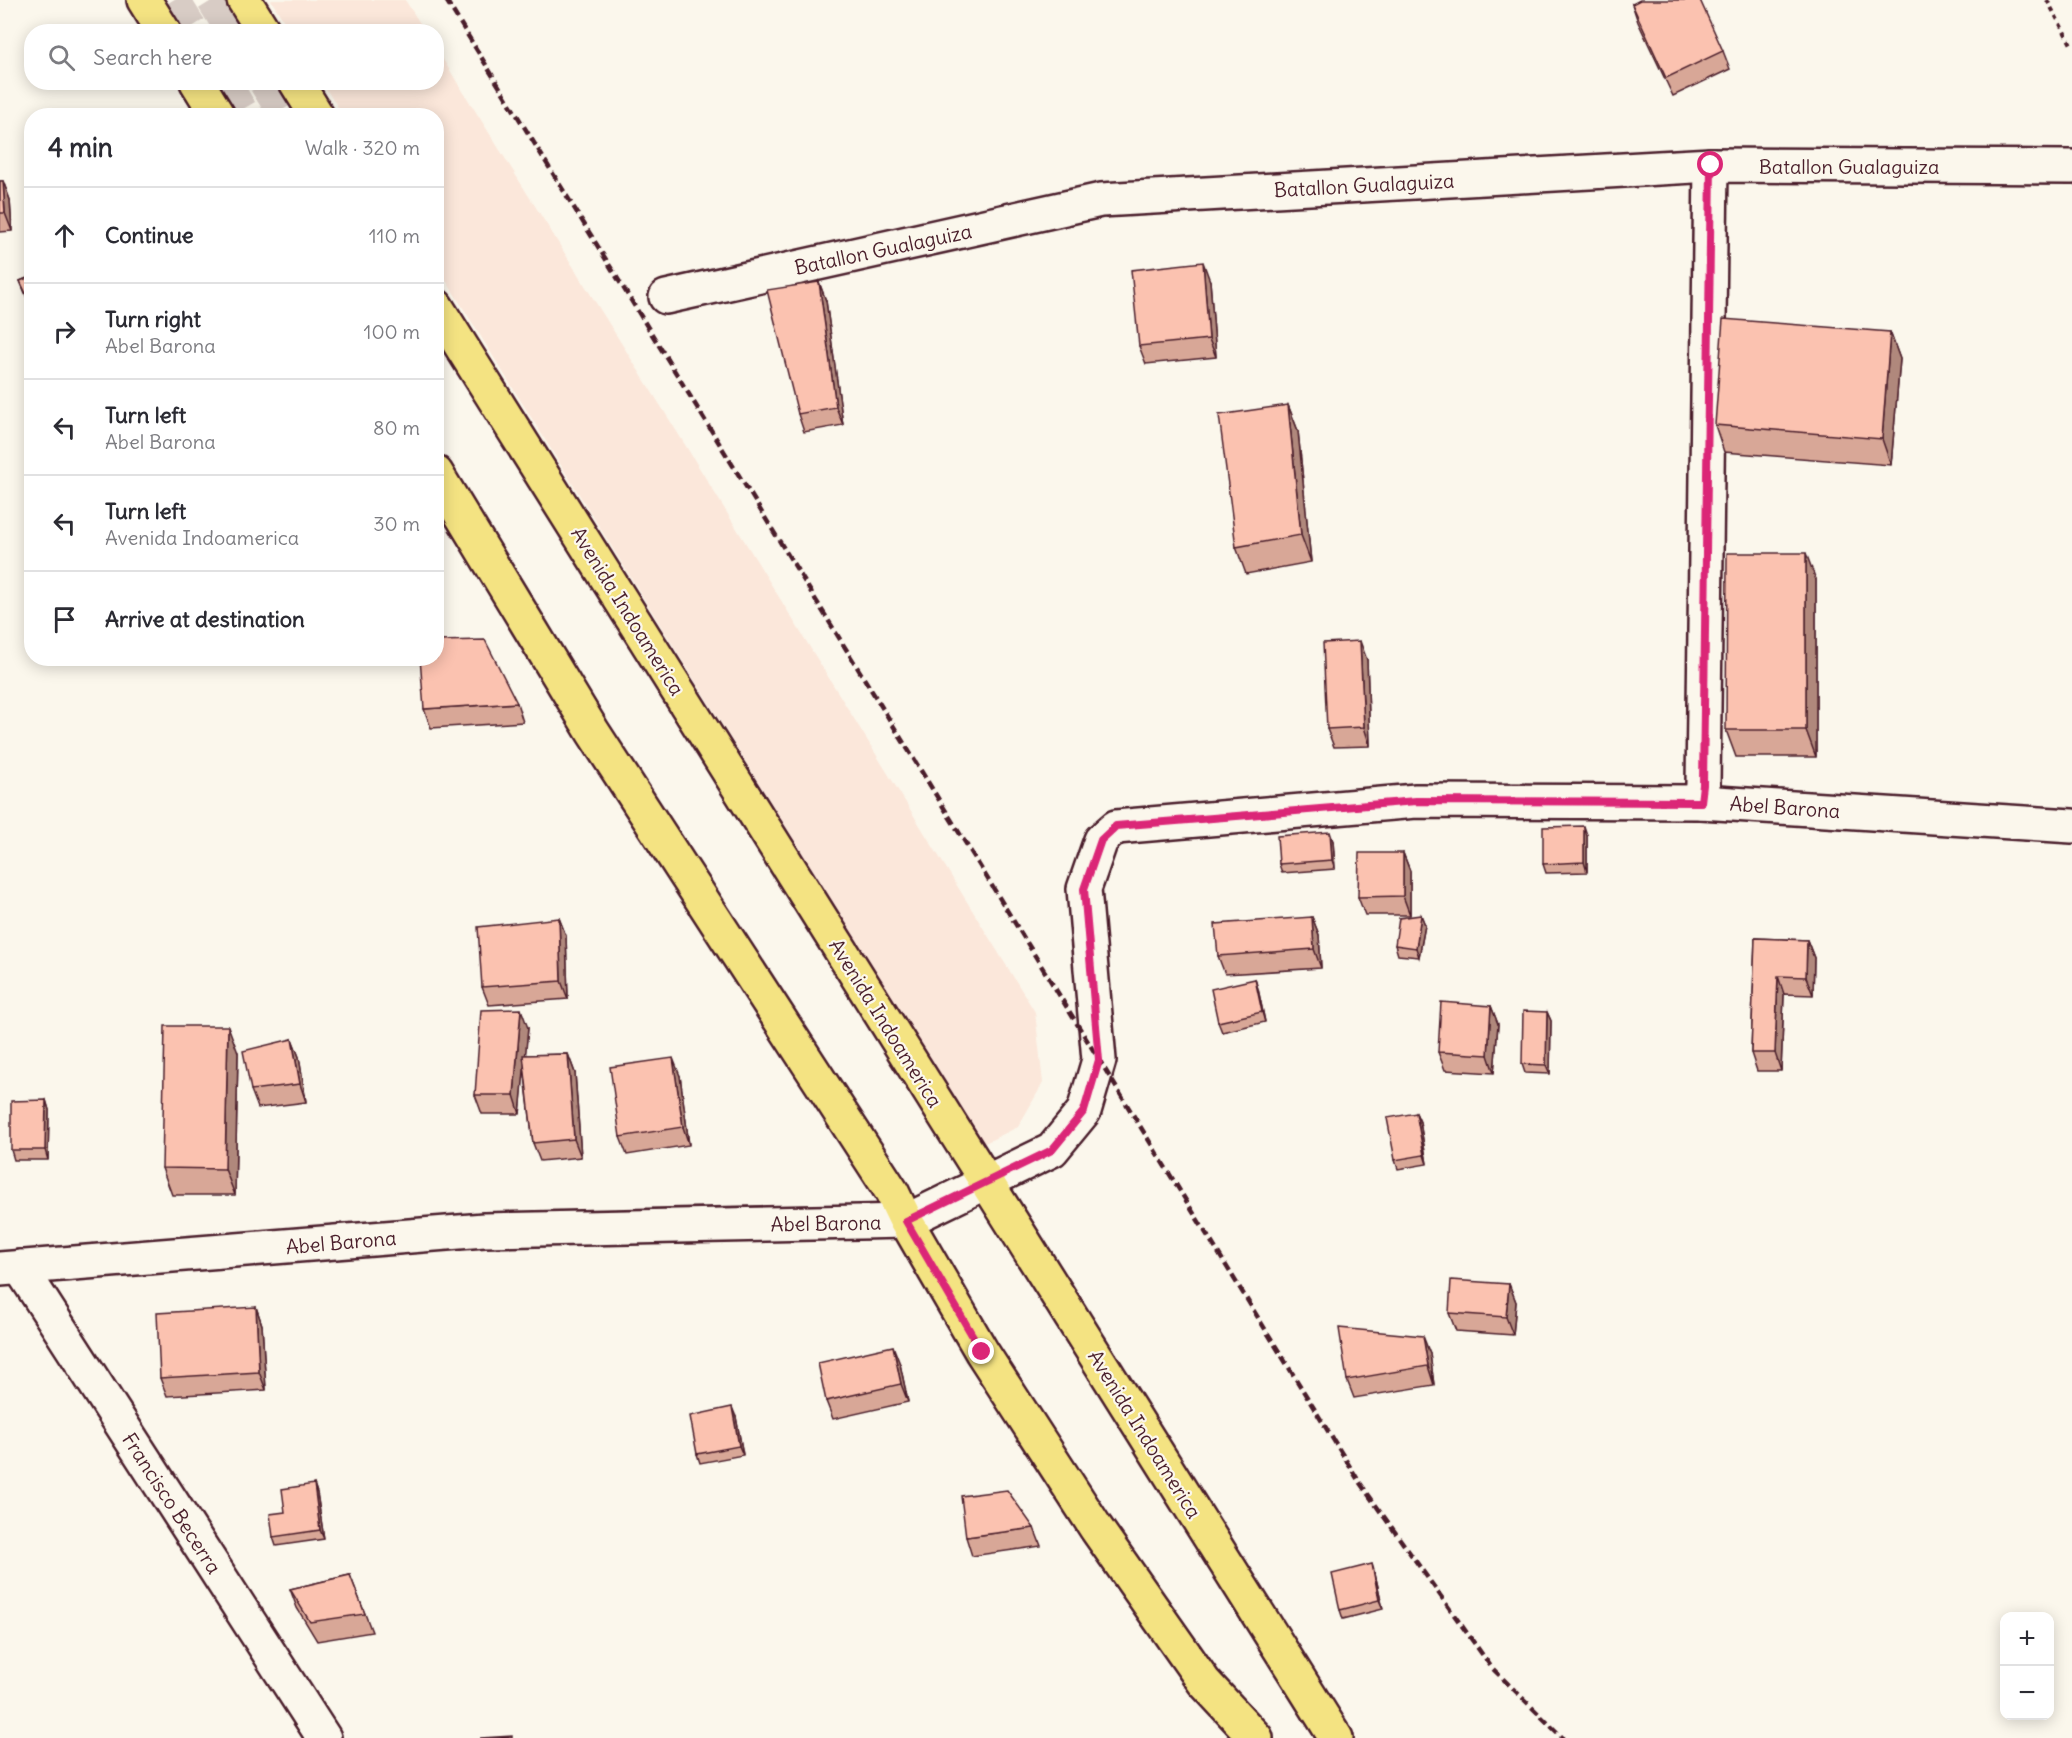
<!DOCTYPE html>
<html lang="en">
<head>
<meta charset="utf-8">
<style>
  :root { --surface:#fff; --page:#f7f7f7; --text:#2b2b33; --muted:#7c7c81; --line:#e1e1e2 }
  body { margin:0; font-family:Delius,sans-serif; background:var(--page); color:var(--text) }
  .controls { position:absolute; right:18px; bottom:18px; display:grid; overflow:hidden; border-radius:12px; box-shadow:0 3px 15px #0003 }
  .controls button { width:54px; height:54px; display:grid; place-items:center; padding:0; border:0; border-bottom:2px solid var(--line); background:var(--surface); color:var(--text); font:30px sans-serif }
  .stop { position:absolute; width:18px; height:18px; margin:-14px; border:4px solid #db2777; border-radius:50%; background:#fff }
  .stop.end { background:#db2777; border-color:#fff; box-shadow:0 2px 6px #0008 }
  .list { margin:0; padding:0; list-style:none }
  h2 { display:flex; justify-content:space-between; align-items:center; height:78px; margin:0; padding:0 24px; font-size:26px }
  h2 small { font-size:20px; font-weight:400; color:var(--muted) }
  .list li { display:grid; grid-template-columns:39px 1fr auto; gap:18px; align-items:center; box-sizing:border-box; height:96px; padding:0 24px; border-top:2px solid var(--line) }
  .list b { display:block; font-size:22px; white-space:nowrap }
  .list p { margin:0; font-size:20px; white-space:nowrap; color:var(--muted) }
  .list em { font-size:20px; font-style:normal; color:var(--muted) }
  .icon { flex:none; width:33px; height:33px; fill:none; stroke:currentColor; stroke-width:2; stroke-linecap:round; stroke-linejoin:round }
  .map { position:relative; flex:none; width:2072px; height:1738px; overflow:hidden }
  .search { position:absolute; background:var(--surface); box-shadow:0 3px 15px #0003; left:24px; top:24px; width:420px; height:66px; display:flex; align-items:center; gap:15px; box-sizing:border-box; padding:0 21px; border-radius:24px; color:var(--muted); font-size:22px }
  .panel { position:absolute; background:var(--surface); box-shadow:0 3px 15px #0003; left:24px; top:108px; width:420px; height:558px; border-radius:24px }
  .map>svg:first-child { display:block }
</style>
</head>
<body>
<div class="map">
<svg width="2072" height="1738" viewBox="0 0 2072 1738">
  <rect width="100%" height="100%" fill="#fbf7ec"/>
  <filter id="ink" filterUnits="userSpaceOnUse"><feTurbulence type="fractalNoise" baseFrequency=".0167" numOctaves="2"/><feDisplacementMap in="SourceGraphic" scale="12" xChannelSelector="R" yChannelSelector="G"/><feConvolveMatrix kernelMatrix="1 2 1 2 8 2 1 2 1" color-interpolation-filters="sRGB"/></filter>
  <g filter="url(#ink)">
    <g fill="#fbe7da">
      <path d="M271,0h134l20,31h-135z"/>
      <path d="M437,50l242,385 356,577 8,71 -25,44 -35,17 -546,-878 -1,-150 -93,-1 -21,-32 114,-1z"/>
    </g>
    <g fill="none" stroke-linecap="round" stroke-linejoin="round">
      <g stroke="#d8ccc5" stroke-width="33" stroke-dasharray="33 16" stroke-linecap="butt">
        <path d="M173,0l20,32"/>
        <path d="M213,0l20,32"/>
        <path d="M224,82l20,34"/>
        <path d="M265,82l21,34"/>
      </g>
      <defs>
        <g id="street">
          <path d="M666,297l435,-97 610,-35 361,2"/>
          <path d="M1701,802l2,-17 8,-620"/>
          <path d="M20,1267l304,471"/>
          <path d="M0,1269l484,-39 422,-9 146,-71 32,-39 15,-51 -15,-171 17,-49 15,-13 300,-26 285,1 371,24"/>
        </g>
        <g id="primary">
          <path d="M144,0l20,32"/>
          <path d="M244,0l20,32"/>
          <path d="M197,82l21,34"/>
          <path d="M296,82l21,34"/>
          <path d="M436,306l900,1432"/>
          <path d="M436,473l157,259 299,460 14,29 76,131 114,176 108,154 52,56"/>
        </g>
      </defs>
      <use href="#street" stroke="#4a1f2b" stroke-width="38"/>
      <use href="#primary" stroke="#4a1f2b" stroke-width="38"/>
      <path stroke="#4a1f2b" stroke-width="4" stroke-dasharray="4.5 4.5" stroke-linecap="butt" d="M2047,0l25,46"/>
      <use href="#street" stroke="#fbf7ec" stroke-width="33"/>
      <use href="#primary" stroke="#f4e382" stroke-width="33"/>
      <path stroke="#4a1f2b" stroke-width="4.5" stroke-dasharray="9 4.5" stroke-linecap="butt" d="M446,0l914,1483 132,185 71,70"/>
    </g>
    <g fill="#d8a797" stroke="#4a1f2b" stroke-width="1.5">
      <path d="M1632,4l91,47 7,18 -57,27 -35,-74z"/>
      <path d="M0,181h3l7,19 2,31 -12,1z"/>
      <path d="M32,276v34l-12,-29z"/>
      <path d="M1210,281l6,76 -70,7 -7,-18z"/>
      <path d="M819,282l7,19 17,124 -39,7 -6,-18z"/>
      <path d="M1890,332l10,27 -9,106 -167,-13 -9,-27z"/>
      <path d="M1288,405l10,26 13,131 -65,12 -10,-27z"/>
      <path d="M1816,580v177h-80l-10,-27z"/>
      <path d="M1367,660l3,86 -36,1 -7,-18z"/>
      <path d="M517,703l6,19 -92,6 -7,-19z"/>
      <path d="M1587,835v37l-41,1 -3,-9z"/>
      <path d="M1333,841l2,28 -53,4 -3,-9z"/>
      <path d="M1403,853l7,18v44h-45l-7,-18z"/>
      <path d="M1421,915l4,10 -6,32 -21,-2 -3,-10z"/>
      <path d="M1312,917l7,18 2,33 -96,6 -7,-18z"/>
      <path d="M559,918l7,18 2,63 -79,6 -7,-18z"/>
      <path d="M1755,938l52,2 7,18 -1,37 -29,-1 -3,77h-24l-6,-18z"/>
      <path d="M1255,979l3,10 7,33 -43,10 -4,-10z"/>
      <path d="M1491,1006l7,18 -4,49 -49,-3 -7,-18z"/>
      <path d="M1547,1012l4,9 -1,53 -25,-1 -3,-9z"/>
      <path d="M528,1028l-3,27 43,-1 7,19 6,84 -41,4 -7,-18 -9,-76 -4,47h-38l-7,-19z"/>
      <path d="M292,1039l7,18 7,45 -48,6 -7,-18z"/>
      <path d="M238,1053l-3,142h-63l-10,-27z"/>
      <path d="M680,1076l9,69 -62,10 -7,-18z"/>
      <path d="M46,1100l3,10 -1,50h-34l-3,-10z"/>
      <path d="M1416,1113l4,9 7,42 -29,5 -3,-9z"/>
      <path d="M1509,1284l7,18 -3,33 -57,-4 -7,-18z"/>
      <path d="M256,1307l6,18 4,65 -99,6 -7,-18z"/>
      <path d="M1430,1354l4,31 -80,13 -7,-18z"/>
      <path d="M900,1364l8,38 -75,17 -7,-18z"/>
      <path d="M736,1417l7,38 -43,8 -3,-9z"/>
      <path d="M314,1484l3,9 7,46 -48,7 -3,-9 12,-25z"/>
      <path d="M1034,1528l7,18 -69,10 -6,-19z"/>
      <path d="M1375,1574l8,35 -40,10 -3,-9z"/>
      <path d="M350,1575l22,57 -55,9 -20,-33 -7,-19z"/>
    </g>
    <g fill="#b0887b" stroke="#4a1f2b" stroke-width="1.5">
      <path d="M3,181l7,19 2,31 -7,-18z"/>
      <path d="M1203,262l7,19 6,76 -7,-18z"/>
      <path d="M819,282l7,19 17,124 -7,-18z"/>
      <path d="M1890,332l10,27 -9,106 -9,-26z"/>
      <path d="M1288,405l10,26 13,131 -10,-27z"/>
      <path d="M1806,553l10,27v177l-10,-27z"/>
      <path d="M1360,641l7,19 3,86 -6,-19z"/>
      <path d="M1584,826l3,9v37l-3,-10z"/>
      <path d="M1330,832l3,9 2,28 -3,-9z"/>
      <path d="M1403,853l7,18v44l-7,-19z"/>
      <path d="M1421,915l4,10 -6,32 -3,-9z"/>
      <path d="M1312,917l7,18 2,33 -7,-19z"/>
      <path d="M559,918l7,18 2,63 -7,-18z"/>
      <path d="M1807,940l7,18 -1,37 -7,-18z"/>
      <path d="M1778,976l6,18 -3,77 -6,-18z"/>
      <path d="M1255,979l3,10 7,33 -3,-10z"/>
      <path d="M1491,1006l7,18 -4,49 -6,-18z"/>
      <path d="M521,1009l7,19 -8,86 -6,-19z"/>
      <path d="M1547,1012l4,9 -1,53 -4,-9z"/>
      <path d="M228,1026l10,27 -3,142 -10,-26z"/>
      <path d="M292,1039l7,18 7,45 -6,-18z"/>
      <path d="M568,1054l7,19 6,84 -7,-18z"/>
      <path d="M673,1058l7,18 9,69 -6,-18z"/>
      <path d="M46,1100l3,10 -1,50 -3,-10z"/>
      <path d="M1416,1113l4,9 7,42 -3,-9z"/>
      <path d="M1509,1284l7,18 -3,33 -7,-18z"/>
      <path d="M256,1307l6,18 4,65 -7,-18z"/>
      <path d="M1423,1336l7,18 4,31 -6,-19z"/>
      <path d="M893,1346l7,18 8,38 -7,-18z"/>
      <path d="M732,1407l4,10 7,38 -4,-9z"/>
      <path d="M314,1484l3,9 7,46 -4,-9z"/>
      <path d="M1372,1564l3,10 8,35 -4,-9z"/>
    </g>
    <g fill="#fbc2b0" stroke="#4a1f2b" stroke-width="1.5">
      <path d="M1640,0h60l23,51 -57,27 -34,-74z"/>
      <path d="M0,181h3l2,32h-5z"/>
      <path d="M1203,262l6,77 -70,7 -8,-76z"/>
      <path d="M32,276v30l-12,-25z"/>
      <path d="M819,282l17,125 -38,7 -31,-124z"/>
      <path d="M1723,319l167,13 -8,107 -167,-14z"/>
      <path d="M1288,405l13,130 -65,12 -17,-132z"/>
      <path d="M1727,553h79v177h-80z"/>
      <path d="M485,640l32,63 -93,6 -4,-51h16v-17z"/>
      <path d="M1360,641l4,86 -37,2 -4,-86z"/>
      <path d="M1584,826v36l-41,2v-37z"/>
      <path d="M1330,832l2,28 -53,4 -2,-28z"/>
      <path d="M1359,853h44v43l-45,1z"/>
      <path d="M1421,915l-5,33 -21,-3 4,-27z"/>
      <path d="M1312,917l2,32 -96,7 -3,-32z"/>
      <path d="M559,918l2,63 -79,6 -4,-60z"/>
      <path d="M1755,938l52,2 -1,37 -28,-1 -3,77h-24z"/>
      <path d="M1255,979l7,33 -44,10 -7,-33z"/>
      <path d="M1441,1002l50,4 -3,49 -50,-3z"/>
      <path d="M521,1009l-7,86h-39l6,-85z"/>
      <path d="M1523,1011l24,1 -1,53 -24,-1z"/>
      <path d="M165,1026h63l-3,143 -63,-1z"/>
      <path d="M292,1039l8,45 -49,6 -8,-39z"/>
      <path d="M568,1054l6,85 -41,4 -10,-88z"/>
      <path d="M673,1058l10,69 -63,10 -10,-70z"/>
      <path d="M46,1100l-1,50h-34v-49z"/>
      <path d="M1416,1113l8,42 -29,5 -8,-42z"/>
      <path d="M1451,1280l58,4 -3,33 -57,-4z"/>
      <path d="M256,1307l3,65 -99,6 -3,-65z"/>
      <path d="M1339,1328l84,8 5,30 -81,14z"/>
      <path d="M893,1346l8,38 -75,17 -8,-38z"/>
      <path d="M732,1407l7,39 -42,8 -7,-38z"/>
      <path d="M314,1484l6,46 -47,7 -3,-23 15,-2 -3,-23z"/>
      <path d="M1007,1490l27,38 -68,9 -5,-41z"/>
      <path d="M1372,1564l7,36 -39,10 -8,-36z"/>
      <path d="M350,1575l15,39 -55,8 -20,-33z"/>
      <path d="M512,1736v2h-32z"/>
    </g>
  </g>
  <g fill="none" stroke-linecap="round" stroke-linejoin="round" filter="url(#ink)">
    <path stroke="#db2777" stroke-width="8" d="M982,1352l-76,-131 146,-71 32,-39 15,-51 -15,-171 17,-49 15,-14 300,-25 285,1 2,-17 8,-620"/>
  </g>
  <g text-anchor="middle" dominant-baseline="central" stroke-width="4.5" stroke-linejoin="round" paint-order="stroke">
    <g font-size="20" fill="#4a1f2b" stroke="#fbf7ec">
      <text x="1849" y="166">Batallon Gualaguiza</text>
      <text transform="translate(1364 185) rotate(-3)">Batallon Gualaguiza</text>
      <text transform="translate(883 249) rotate(-12)">Batallon Gualaguiza</text>
      <text transform="translate(628 611) rotate(58)">Avenida Indoamerica</text>
      <text transform="translate(1785 807) rotate(4)">Abel Barona</text>
      <text transform="translate(886 1023) rotate(58)">Avenida Indoamerica</text>
      <text transform="translate(826 1223) rotate(-1)">Abel Barona</text>
      <text transform="translate(341 1242) rotate(-5)">Abel Barona</text>
      <text transform="translate(1145 1434) rotate(58)">Avenida Indoamerica</text>
      <text transform="translate(172 1503) rotate(57)">Francisco Becerra</text>
    </g>
  </g>
</svg>
<div class="controls">
<button>+</button>
<button>−</button>
</div>
<div class="stop" style="left:1711px;top:165px"></div>
<div class="stop end" style="left:982px;top:1352px"></div>
<div class="search"><svg class="icon" aria-label="search" viewBox="0 0 24 24"><circle cx="10" cy="10" r="6"/><path d="M15 15l6 6"/></svg>Search here</div>
<section class="panel">
<h2>4 min<small>Walk · 320 m</small></h2>
<ul class="list">
<li><svg class="icon" aria-label="ahead" viewBox="0 0 24 24"><path d="M12 20V5M6 11l6-6 6 6"/></svg><div><b>Continue</b></div><em>110 m</em></li>
<li><svg class="icon" aria-label="right" viewBox="0 0 24 24"><path d="M7 20v-9h11M14 6l5 5-5 5"/></svg><div><b>Turn right</b><p>Abel Barona</p></div><em>100 m</em></li>
<li><svg class="icon" aria-label="left" viewBox="0 0 24 24"><path d="M17 20v-9H6M10 6l-5 5 5 5"/></svg><div><b>Turn left</b><p>Abel Barona</p></div><em>80 m</em></li>
<li><svg class="icon" aria-label="left" viewBox="0 0 24 24"><path d="M17 20v-9H6M10 6l-5 5 5 5"/></svg><div><b>Turn left</b><p>Avenida Indoamerica</p></div><em>30 m</em></li>
<li><svg class="icon" aria-label="arrive" viewBox="0 0 24 24"><path d="M6 21V4h12l-3 4 3 4H6"/></svg><div><b>Arrive at destination</b></div></li>
</ul>
</section>
</div>
</body>
</html>
